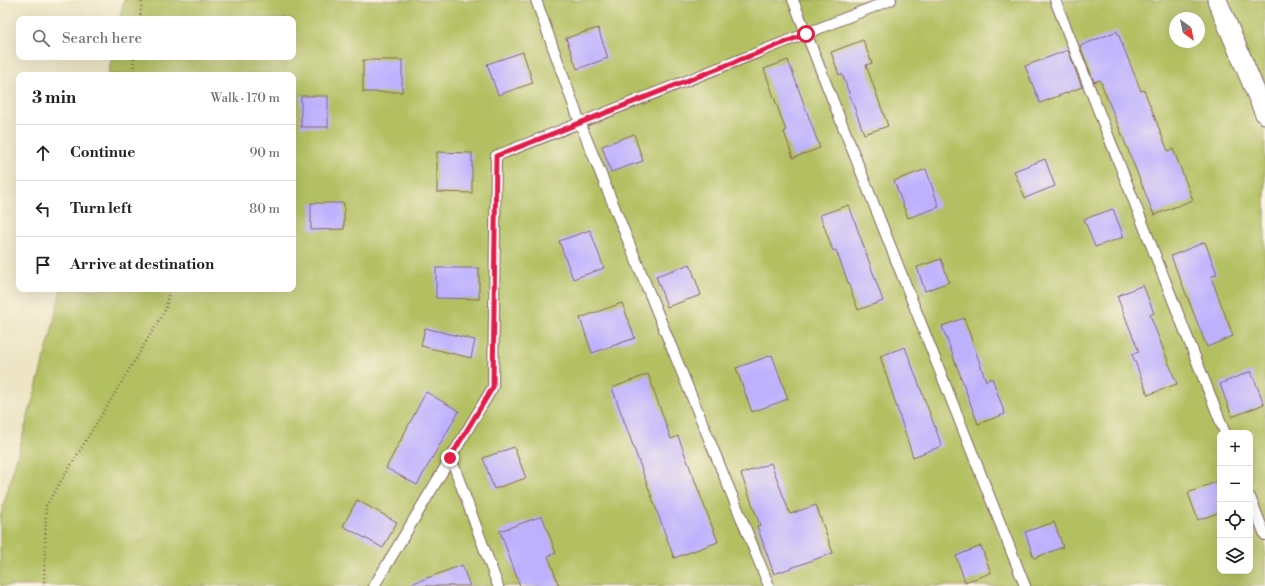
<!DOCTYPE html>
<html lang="en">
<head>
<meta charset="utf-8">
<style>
  :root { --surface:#fff; --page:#f6f6f6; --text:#202124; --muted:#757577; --line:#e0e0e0 }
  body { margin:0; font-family:"Libre Bodoni",serif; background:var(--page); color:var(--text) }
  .controls { position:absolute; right:12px; bottom:12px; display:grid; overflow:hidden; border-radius:8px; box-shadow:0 4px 16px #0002 }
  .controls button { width:36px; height:36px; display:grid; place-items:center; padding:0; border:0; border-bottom:1px solid var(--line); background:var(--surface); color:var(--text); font:20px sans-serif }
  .compass { position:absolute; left:1169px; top:12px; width:36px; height:36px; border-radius:50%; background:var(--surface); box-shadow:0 4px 16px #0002; rotate:147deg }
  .stop { position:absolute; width:12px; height:12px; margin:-9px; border:3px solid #e11d48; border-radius:50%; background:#fff }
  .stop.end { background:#e11d48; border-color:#fff; box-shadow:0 1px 4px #0008 }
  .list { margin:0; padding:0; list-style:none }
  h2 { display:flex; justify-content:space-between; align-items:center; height:52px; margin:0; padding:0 16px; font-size:17px }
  h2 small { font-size:13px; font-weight:400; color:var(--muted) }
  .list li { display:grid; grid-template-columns:26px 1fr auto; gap:12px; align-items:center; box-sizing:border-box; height:56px; padding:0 16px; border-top:1px solid var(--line) }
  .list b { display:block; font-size:15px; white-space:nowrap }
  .list em { font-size:13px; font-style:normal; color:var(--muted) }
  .icon { flex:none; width:22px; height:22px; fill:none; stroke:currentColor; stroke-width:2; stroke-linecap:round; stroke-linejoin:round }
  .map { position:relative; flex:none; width:1265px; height:586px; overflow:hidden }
  .search { position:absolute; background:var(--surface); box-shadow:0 4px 16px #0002; left:16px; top:16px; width:280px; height:44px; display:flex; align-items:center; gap:10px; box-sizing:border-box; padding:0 14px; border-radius:8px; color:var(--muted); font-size:15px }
  .panel { position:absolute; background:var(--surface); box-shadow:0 4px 16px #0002; left:16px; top:72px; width:280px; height:220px; border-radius:8px }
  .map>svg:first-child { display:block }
</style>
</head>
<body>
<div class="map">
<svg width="1265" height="586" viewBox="0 0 1265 586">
  <rect width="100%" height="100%" fill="#fcf5e5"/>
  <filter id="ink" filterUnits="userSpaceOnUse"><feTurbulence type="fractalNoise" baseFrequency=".025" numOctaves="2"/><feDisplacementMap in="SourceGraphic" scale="8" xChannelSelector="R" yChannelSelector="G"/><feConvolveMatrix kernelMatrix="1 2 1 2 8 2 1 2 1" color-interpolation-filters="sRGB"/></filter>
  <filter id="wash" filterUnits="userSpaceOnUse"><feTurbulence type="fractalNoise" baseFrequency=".012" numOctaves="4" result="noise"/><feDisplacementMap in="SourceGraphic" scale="16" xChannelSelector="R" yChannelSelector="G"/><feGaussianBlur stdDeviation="0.9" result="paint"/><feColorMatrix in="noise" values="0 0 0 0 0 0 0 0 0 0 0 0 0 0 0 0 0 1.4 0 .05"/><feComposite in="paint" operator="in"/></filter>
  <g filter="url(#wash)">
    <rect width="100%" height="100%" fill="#ede5c5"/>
    <path fill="#b3c062" stroke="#7e7046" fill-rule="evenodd" d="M124,0h1141v586h-1265v-68l51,-184 10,-45h232v-214h-185l4,-18h181v-38h-173zM1175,18h24v24h-24zM1220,433h30v138h-30z"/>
    <g id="blocks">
      <g fill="#bdb1fe">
        <path d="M598,28l10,30 -31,11 -11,-31z"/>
        <path d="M1117,31l24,60 3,-1 24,61 5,-2 20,51 -39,15 -54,-135 -6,2 -14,-36z"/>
        <path d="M863,40l9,23 -6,2 22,61 -24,8 -22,-60 -3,1 -8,-23z"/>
        <path d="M1068,50l14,37 -42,16 -15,-37z"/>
        <path d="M523,52l10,31 -35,12 -11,-31z"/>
        <rect x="363" y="60" width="39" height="32"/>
        <path d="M788,60l32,88 -27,10 -9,-26 2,-1 -22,-62z"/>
        <rect x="301" y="96" width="27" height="31"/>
        <path d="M634,134l9,27 -32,11 -9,-26z"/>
        <path d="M437,152l35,1v40l-35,-1z"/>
        <path d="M1045,159l10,27 -30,12 -11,-27z"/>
        <path d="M926,169l13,38 -31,11 -14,-37z"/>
        <path d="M311,203h33v26l-33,1z"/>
        <path d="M849,205l34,96 -25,9 -22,-60 -3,1 -13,-36z"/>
        <path d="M1113,209l11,28 -29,10 -11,-28z"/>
        <path d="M590,230l14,38 -31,11 -14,-38z"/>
        <path d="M1205,242l12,32 -6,3 22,59 -26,11 -36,-91z"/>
        <path d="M941,259l8,23 -24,9 -8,-24z"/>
        <path d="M690,264l11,31 -34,12 -11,-31z"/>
        <path d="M436,268h43v31l-43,-1z"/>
        <path d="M1143,285l11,28 -4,2 27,69 -29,11 -16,-41 7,-2 -22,-56z"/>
        <path d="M622,303l13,35 -43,15 -12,-35z"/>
        <path d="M964,318l22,63 6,-3 13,36 -27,10 -36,-98z"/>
        <path d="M425,328l50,12 -4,18 -50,-12z"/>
        <path d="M905,347l37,99 -29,11 -33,-101z"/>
        <path d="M772,355l16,44 -36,13 -16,-44z"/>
        <path d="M1251,371l13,33 -32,13 -12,-33z"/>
        <path d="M648,374l23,65 7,-3 40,106 -44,16 -62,-170z"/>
        <path d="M426,392l33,19 -42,74 -31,-17z"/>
        <path d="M514,447l12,31 -32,11 -11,-31z"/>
        <path d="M771,463l19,51 26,-9 17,48 -59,21 -17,-48 3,-1 -19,-51z"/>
        <path d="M1220,480v32l-22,8 -10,-27z"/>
        <path d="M357,500l40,22 -14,26 -40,-22z"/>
        <path d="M542,516l14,37 -8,3 11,30h-39l-20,-55z"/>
        <path d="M1054,522l9,25 -29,11 -9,-26z"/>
        <path d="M981,546l10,27 -26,9 -9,-26z"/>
        <path d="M462,565l8,21h-59v-2z"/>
      </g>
    </g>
  </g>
  <g filter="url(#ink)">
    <use href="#blocks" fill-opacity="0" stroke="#836461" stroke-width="1"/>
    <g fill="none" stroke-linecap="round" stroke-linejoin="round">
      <defs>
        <g id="lane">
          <path d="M536,0l44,123 189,463"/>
          <path d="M793,0l232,586"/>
          <path d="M1055,0l170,433"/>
          <path d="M451,458l47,128"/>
          <path d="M1250,497l15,38"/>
          <path d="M374,586l119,-199 3,-231 395,-156"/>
        </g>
        <path id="street" d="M1217,0l48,114"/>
      </defs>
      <use href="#lane" stroke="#836461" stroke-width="12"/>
      <use href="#street" stroke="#836461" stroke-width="21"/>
      <g stroke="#836461" stroke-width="2.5" stroke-dasharray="1 3" stroke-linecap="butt">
        <path d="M140,19l2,-19"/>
        <path d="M133,75l1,-18"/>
        <path d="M44,586l2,-80 120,-197 3,-20"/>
      </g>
      <use href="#lane" stroke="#fff" stroke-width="10"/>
      <use href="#street" stroke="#fff" stroke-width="19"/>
    </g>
  </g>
  <g fill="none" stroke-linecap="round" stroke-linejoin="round" filter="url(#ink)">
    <path stroke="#e11d48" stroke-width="5" d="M450,458l43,-71 3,-231 310,-122"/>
  </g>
</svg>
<div class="controls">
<button>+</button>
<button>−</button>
<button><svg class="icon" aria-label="locate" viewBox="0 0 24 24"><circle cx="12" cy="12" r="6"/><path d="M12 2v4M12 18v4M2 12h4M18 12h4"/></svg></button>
<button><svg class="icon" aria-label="layers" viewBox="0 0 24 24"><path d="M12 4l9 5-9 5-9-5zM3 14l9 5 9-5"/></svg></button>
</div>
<svg class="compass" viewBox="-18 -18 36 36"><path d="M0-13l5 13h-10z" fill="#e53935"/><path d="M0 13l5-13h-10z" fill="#757577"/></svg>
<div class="stop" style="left:806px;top:34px"></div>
<div class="stop end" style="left:450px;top:458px"></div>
<div class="search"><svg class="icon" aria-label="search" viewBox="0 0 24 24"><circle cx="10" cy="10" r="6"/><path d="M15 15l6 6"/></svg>Search here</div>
<section class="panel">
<h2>3 min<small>Walk · 170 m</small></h2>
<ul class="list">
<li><svg class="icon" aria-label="ahead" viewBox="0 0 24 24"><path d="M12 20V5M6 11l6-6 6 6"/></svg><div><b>Continue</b></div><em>90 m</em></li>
<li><svg class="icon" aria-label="left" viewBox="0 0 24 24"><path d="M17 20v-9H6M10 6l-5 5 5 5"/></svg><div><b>Turn left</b></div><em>80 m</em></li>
<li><svg class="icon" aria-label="arrive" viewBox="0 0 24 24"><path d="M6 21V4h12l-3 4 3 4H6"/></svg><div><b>Arrive at destination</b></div></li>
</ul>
</section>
</div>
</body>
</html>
